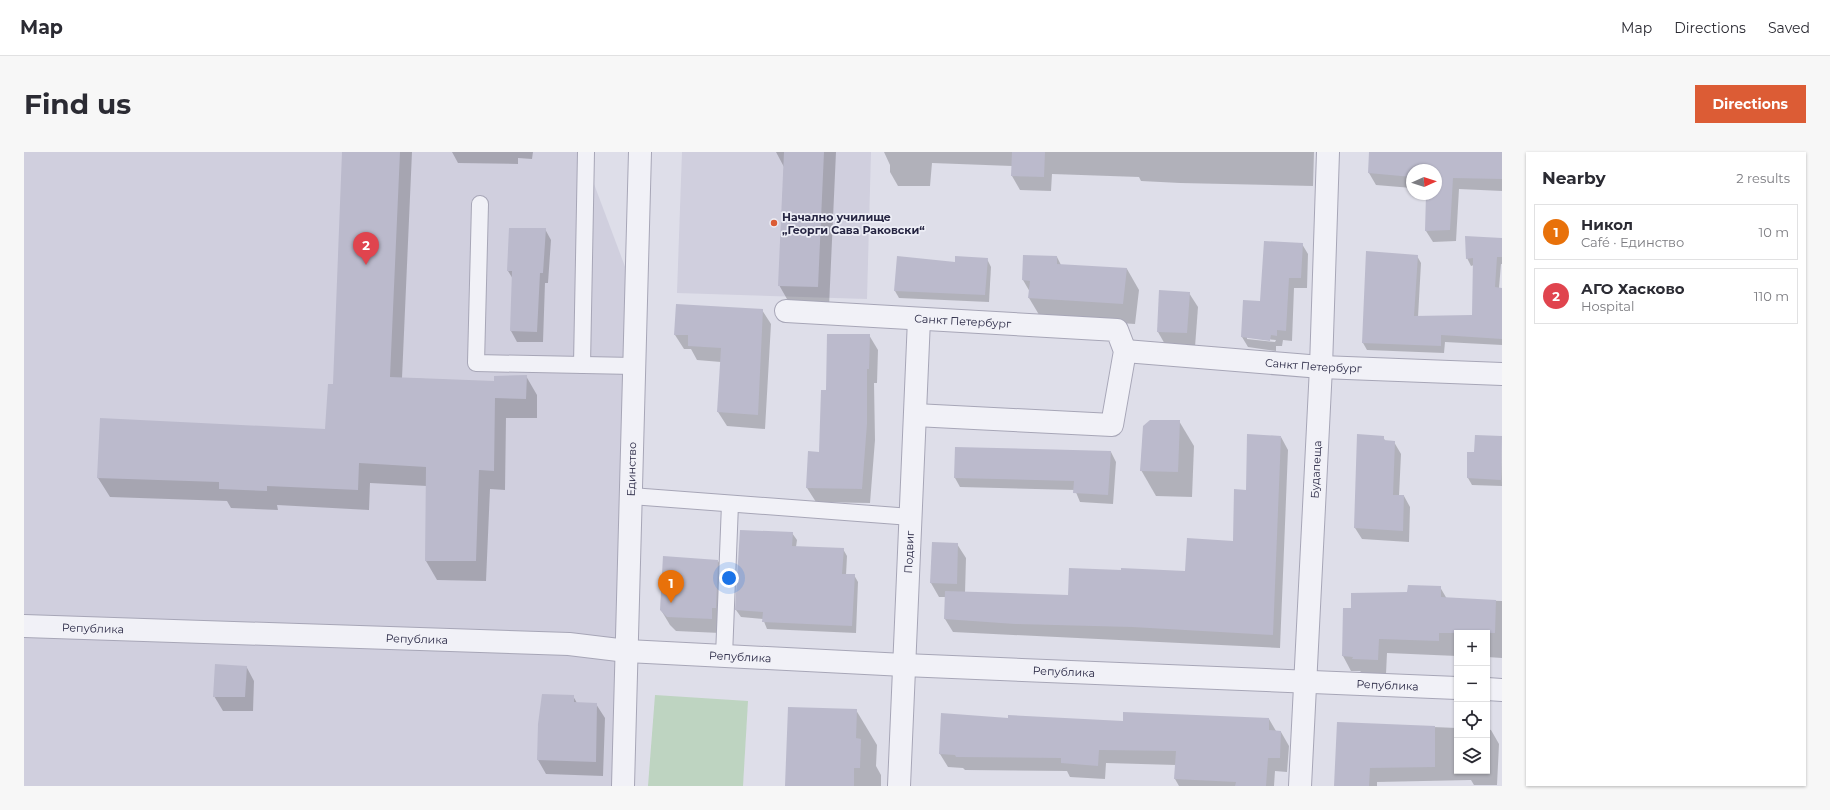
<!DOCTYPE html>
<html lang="en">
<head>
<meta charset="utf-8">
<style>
  :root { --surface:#fff; --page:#f7f7f7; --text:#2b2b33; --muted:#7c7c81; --line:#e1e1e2; --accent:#dc5c35 }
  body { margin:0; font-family:Montserrat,sans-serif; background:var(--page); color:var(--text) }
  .controls { position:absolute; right:12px; bottom:12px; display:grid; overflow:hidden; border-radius:0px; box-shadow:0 1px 3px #0004 }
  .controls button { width:36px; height:36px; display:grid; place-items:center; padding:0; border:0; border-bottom:1px solid var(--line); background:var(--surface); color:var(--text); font:20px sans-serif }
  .compass { position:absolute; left:1382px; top:12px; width:36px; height:36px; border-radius:50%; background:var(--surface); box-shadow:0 1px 3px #0004; rotate:87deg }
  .you { position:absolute; left:705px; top:426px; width:14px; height:14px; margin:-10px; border:3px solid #fff; border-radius:50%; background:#1a73e8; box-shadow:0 0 0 6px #1a73e833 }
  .badge { display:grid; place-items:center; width:26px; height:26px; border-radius:50%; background:var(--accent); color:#fff; font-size:13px; font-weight:700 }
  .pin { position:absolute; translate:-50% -33px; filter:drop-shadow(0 1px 2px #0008) }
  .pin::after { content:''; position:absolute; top:21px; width:14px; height:12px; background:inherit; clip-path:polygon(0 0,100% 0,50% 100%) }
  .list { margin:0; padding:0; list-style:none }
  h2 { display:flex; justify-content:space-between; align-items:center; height:52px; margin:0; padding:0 16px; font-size:17px }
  h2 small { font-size:13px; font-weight:400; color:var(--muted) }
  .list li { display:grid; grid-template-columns:26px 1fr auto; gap:12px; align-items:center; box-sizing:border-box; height:56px; margin:0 8px 8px; padding:0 8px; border:1px solid var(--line); border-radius:0px }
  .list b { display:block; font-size:15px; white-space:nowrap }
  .list p { margin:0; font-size:13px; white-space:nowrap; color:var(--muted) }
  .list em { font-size:13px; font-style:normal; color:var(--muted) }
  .icon { flex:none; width:22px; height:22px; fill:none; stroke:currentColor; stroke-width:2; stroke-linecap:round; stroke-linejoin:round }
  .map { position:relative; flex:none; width:1478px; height:634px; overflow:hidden; border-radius:0px }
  header { display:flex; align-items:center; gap:24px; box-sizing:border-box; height:56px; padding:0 20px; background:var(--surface); border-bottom:1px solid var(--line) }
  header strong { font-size:19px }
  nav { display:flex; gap:22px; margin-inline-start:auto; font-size:14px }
  .intro { display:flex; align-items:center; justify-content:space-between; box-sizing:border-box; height:96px; padding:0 24px }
  h1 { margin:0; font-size:28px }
  .button { padding:10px 18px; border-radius:0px; background:var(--accent); color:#fff; font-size:14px; font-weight:700 }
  main { display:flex; gap:24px; padding:0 24px }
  aside { flex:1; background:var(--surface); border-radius:0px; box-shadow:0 1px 3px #0004 }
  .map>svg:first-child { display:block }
</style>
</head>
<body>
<header>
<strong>Map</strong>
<nav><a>Map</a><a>Directions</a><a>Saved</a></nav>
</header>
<div class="intro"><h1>Find us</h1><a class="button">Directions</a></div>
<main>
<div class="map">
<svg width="1478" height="634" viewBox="0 0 1478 634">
  <rect width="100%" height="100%" fill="#dedee9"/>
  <g fill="#d0cfde">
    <path d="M0,0h558l54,144 -9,354 -16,136h-587z"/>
    <path d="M658,0h189l-4,147 -190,-6z"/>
  </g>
  <path fill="#bed4c1" d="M631,543l93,6 -5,85h-95z"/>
  <g fill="#0003" fill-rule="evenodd">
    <path d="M319,0h69l-10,226 93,4 31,-6 11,19v23h-31l-1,72 -15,-1 -4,92 -49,-1 -11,-19 1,-75 -57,-3 -1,27 -92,-5 1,5 -47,-2 -4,-7 -117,-4 -12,-19 228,-48 8,-45z"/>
    <path d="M428,0h81l-1,7 -14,-1v6l-60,-1z"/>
    <path d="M752,0h60l-7,155 -38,-1 -12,-21 5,-118z"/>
    <path d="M860,0h430l-1,34 -133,-3 -39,-2 -2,-4 -87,-3 -1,17 -31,-1 -8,-14v-10l-80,-3 -2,23h-32l-8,-14v-7z"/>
    <path d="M1346,0l132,2v37l-43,-2 -3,52 -23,1 -7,-11 1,-37h9v-24h-24v18l-36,-3 -7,-12z"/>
    <path d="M521,77l6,11 -3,43h-3l-2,59h-26l-6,-11 2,-52 -5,-8z"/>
    <path d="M1478,87v25h-1l-2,24 3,1v56l-57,-3 -1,11 -77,-3 -4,-7 54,-87 4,7 -3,54 55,-1 1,-51 -3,1 -4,-8z"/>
    <path d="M1278,92l6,10 -1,34h-13l-2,53 -9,-1 -1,6h-6v5l-28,-4 -6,-10 19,-35zM1223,185l29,3 -1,2 -28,-3z"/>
    <path d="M1033,105l4,8 66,4 12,21 -4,34 -94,-6 -12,-20 1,-6 -7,-12z"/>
    <path d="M963,107l4,8 -2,35 -90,-4 -4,-7 61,-28z"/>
    <path d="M1165,141l9,14 -3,40 -29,-1 -8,-14z"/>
    <path d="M738,158l9,14 -6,105 -38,-3 -9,-14 3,-50 -24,-2 -6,-11h-7l-9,-14z"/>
    <path d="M845,183l9,15 -1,33h-3l1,57 -5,63 -54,-1 -9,-14 13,-35 7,-62z"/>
    <path d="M1155,269l15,25 -2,51 -36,-1 -15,-26z"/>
    <path d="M1257,285l7,13 -8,198 -327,-16 -8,-13 1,-22h-7l-8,-14 26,-39 9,14 -1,35 104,3 53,-25 64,1 47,-30 14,-51z"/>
    <path d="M1359,285l3,5h8l7,12 -2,42h5l6,11 -1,35 -47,-3 -7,-11z"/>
    <path d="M1477,285l1,49 -30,-1 -4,-7 7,-25z"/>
    <path d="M1087,300l5,10 -3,42 -33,-2 -5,-12 -115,-3 -5,-9z"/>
    <path d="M768,381l5,7 -1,7 47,2 4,7 -1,19h8l4,7 -2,51 -89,-4 -4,-10 -22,-2 -5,-7z"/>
    <path d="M694,409l8,14 -6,58 -44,-2 -6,-6 -9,-15z"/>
    <path d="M1416,435l7,12 55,2v57l-15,-1v-24h-30v23l-70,-3 -1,21 -24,-1 -2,-2h-9l-8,-15 1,-47h8z"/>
    <path d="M222,514l8,15 -1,30h-30l-9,-15z"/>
    <path d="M549,544l4,7 19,1 9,14 -2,58 -57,-2 -8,-14z"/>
    <path d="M832,558l21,35 -1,21 5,9v11h-95z"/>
    <path d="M985,567l115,3 145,-3 7,12 5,1 8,14 -2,26 -12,-1 -1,15h-95l-4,-7 1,-14 -70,-2 -1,16 -35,-2 -3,-6 -102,-1 -2,-2 -15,-1 -8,-13z"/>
    <path d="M1314,571l119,5v43h30v-42l4,1 8,14 -2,41h-23l-3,-5 -94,2v4h-42z"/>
  </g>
  <g fill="#bbbacc">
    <path d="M318,0h58l-10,225 104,4v-5l33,-1 -1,24 -31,-1 -1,73 -15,-1 -3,91h-51l1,-94 -67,-4 -1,27 -91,-4v5l-48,-2v-7l-122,-4 3,-60 225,11 3,-45h5z"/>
    <path d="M760,0h40l-6,135 -40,-1z"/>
    <path d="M988,0h33l-1,25 -33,-1z"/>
    <path d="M1345,0h133v27l-49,-1 -3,52 -25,1 1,-37h10v-24h-24v7l-44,-4z"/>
    <path d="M485,76h37l-3,45h-3l-3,59 -27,-1 2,-60h-5z"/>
    <path d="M1441,84l37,2v19h-5l-2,30 7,1v51l-61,-4v11l-79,-3 4,-92 52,4 -4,61 58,-1 1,-57 -7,1z"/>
    <path d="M1240,89l39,2 -2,35h-12l-3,53 -9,-1v6l-6,-1 -1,6 -29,-4 2,-37 17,1z"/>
    <path d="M999,103l34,1v8l70,4 -4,36 -95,-6 2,-17 -8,-1z"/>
    <path d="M873,104l58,6v-6l33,2 -3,37 -91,-4z"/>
    <path d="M1135,138l31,2 -3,41 -30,-1z"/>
    <path d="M652,152l87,5 -5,106 -41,-3 4,-64 -33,-2v-11h-14z"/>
    <path d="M803,182h43l-1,35h-2v55l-5,65 -56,-1 2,-37 11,1 2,-62h5z"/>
    <path d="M1126,268h30l-2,52 -38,-1 3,-45z"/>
    <path d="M1223,282l34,2 -8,199 -141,-8 -117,-3 -71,-5 1,-28 123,4 1,-27 52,2v-2l64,3 2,-33 46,3 1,-52 12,1z"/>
    <path d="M1333,282l27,2v4l11,1 -2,54h11l-1,36 -49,-3z"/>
    <path d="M1451,283l27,1 -1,44 -34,-2v-26h7z"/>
    <path d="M931,295l156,4 -3,44 -35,-2 1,-12 -120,-3z"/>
    <path d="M716,378l53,2 -1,14 52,2 -2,26h13l-3,52 -90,-4 1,-10 -28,-2z"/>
    <path d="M908,390l26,1 -1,41 -27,-1z"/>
    <path d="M639,404l55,4 -2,48h-4v11l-45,-2 -7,-7z"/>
    <path d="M1384,433l33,1v11l55,3 -1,33h-56v8l-60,-2 -1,21 -26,-1 1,-2 -11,-1 1,-48h8v-15l56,-1z"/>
    <path d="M191,512l32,2 -2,31h-32z"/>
    <path d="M518,542l32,1v7l23,1 -1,59 -59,-2 1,-36z"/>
    <path d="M764,555l69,2 -1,29 5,1 -1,29h-6v18h-69z"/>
    <path d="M1099,560l146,6v12l12,1 -1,27h-12l-2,28h-31l1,-4 -62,-3 2,-28 -77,-1 -1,16 -37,-3v-5l-105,-1 -1,-2 -16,-1 2,-41 67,5v-3l115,6z"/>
    <path d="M1313,570l98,4v41l-65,1 -1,18h-35z"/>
  </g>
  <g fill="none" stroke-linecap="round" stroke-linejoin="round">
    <defs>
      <g id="lane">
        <path d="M456,52l-4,159 158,3"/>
        <path d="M558,213l4,-213"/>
        <path d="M607,344l280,21"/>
        <path d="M700,504l6,-152"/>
      </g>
      <g id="street">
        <path id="s1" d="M762,159l331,19 8,21 -13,74 -197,-10"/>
        <path id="s2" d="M1101,199l196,16 181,7"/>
        <path id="s3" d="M0,474l545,18 58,7 277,14 553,23"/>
        <path d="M1463,537l15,1"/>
        <path id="s4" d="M599,634l17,-634"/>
        <path id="s5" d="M875,634l20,-467"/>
        <path id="s6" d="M1276,634l21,-419 7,-215"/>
      </g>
    </defs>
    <use href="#lane" stroke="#a7a6b7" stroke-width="18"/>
    <use href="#street" stroke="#a7a6b7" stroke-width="24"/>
    <use href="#lane" stroke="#f1f1f7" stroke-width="16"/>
    <use href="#street" stroke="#f1f1f7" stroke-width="22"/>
  </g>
  <circle fill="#dc5c35" stroke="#edeef6" stroke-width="1.5" cx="750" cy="71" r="4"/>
  <g text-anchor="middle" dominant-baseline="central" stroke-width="3.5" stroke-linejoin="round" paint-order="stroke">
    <g font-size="11" font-weight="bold" fill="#262542" stroke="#edeef6" text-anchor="start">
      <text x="758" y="65">Начално училище<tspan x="758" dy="13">„Георги Сава Раковски“</tspan></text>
    </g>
    <g font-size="11" fill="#262542" stroke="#edeef6">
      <text stroke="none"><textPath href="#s1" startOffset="177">Санкт Петербург</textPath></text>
      <text stroke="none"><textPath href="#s2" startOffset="189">Санкт Петербург</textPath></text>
      <text stroke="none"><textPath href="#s4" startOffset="317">Единство</textPath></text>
      <text stroke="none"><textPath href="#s6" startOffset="317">Будапеща</textPath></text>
      <text stroke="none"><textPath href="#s5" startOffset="234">Подвиг</textPath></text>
      <text stroke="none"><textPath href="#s3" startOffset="69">Република</textPath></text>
      <text stroke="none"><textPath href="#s3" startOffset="393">Република</textPath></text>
      <text stroke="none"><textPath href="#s3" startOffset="717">Република</textPath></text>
      <text stroke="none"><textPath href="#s3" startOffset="1041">Република</textPath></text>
      <text stroke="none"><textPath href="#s3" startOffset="1365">Република</textPath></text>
    </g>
  </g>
</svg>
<div class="controls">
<button>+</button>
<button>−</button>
<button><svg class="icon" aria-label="locate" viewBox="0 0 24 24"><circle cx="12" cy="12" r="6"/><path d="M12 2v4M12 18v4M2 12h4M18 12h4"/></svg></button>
<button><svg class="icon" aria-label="layers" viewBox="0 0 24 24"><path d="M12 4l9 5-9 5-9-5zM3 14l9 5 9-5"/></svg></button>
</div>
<svg class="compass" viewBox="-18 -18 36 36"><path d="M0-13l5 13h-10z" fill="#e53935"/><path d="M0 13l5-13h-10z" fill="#7c7c81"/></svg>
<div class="you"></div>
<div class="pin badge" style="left:647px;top:451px;background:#e8710a">1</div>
<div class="pin badge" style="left:342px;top:113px;background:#e0444e">2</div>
</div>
<aside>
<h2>Nearby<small>2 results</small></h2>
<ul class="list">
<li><span class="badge" style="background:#e8710a">1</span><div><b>Никол</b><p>Café · Единство</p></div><em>10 m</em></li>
<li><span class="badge" style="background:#e0444e">2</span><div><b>АГО Хасково</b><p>Hospital</p></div><em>110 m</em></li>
</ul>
</aside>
</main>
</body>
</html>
